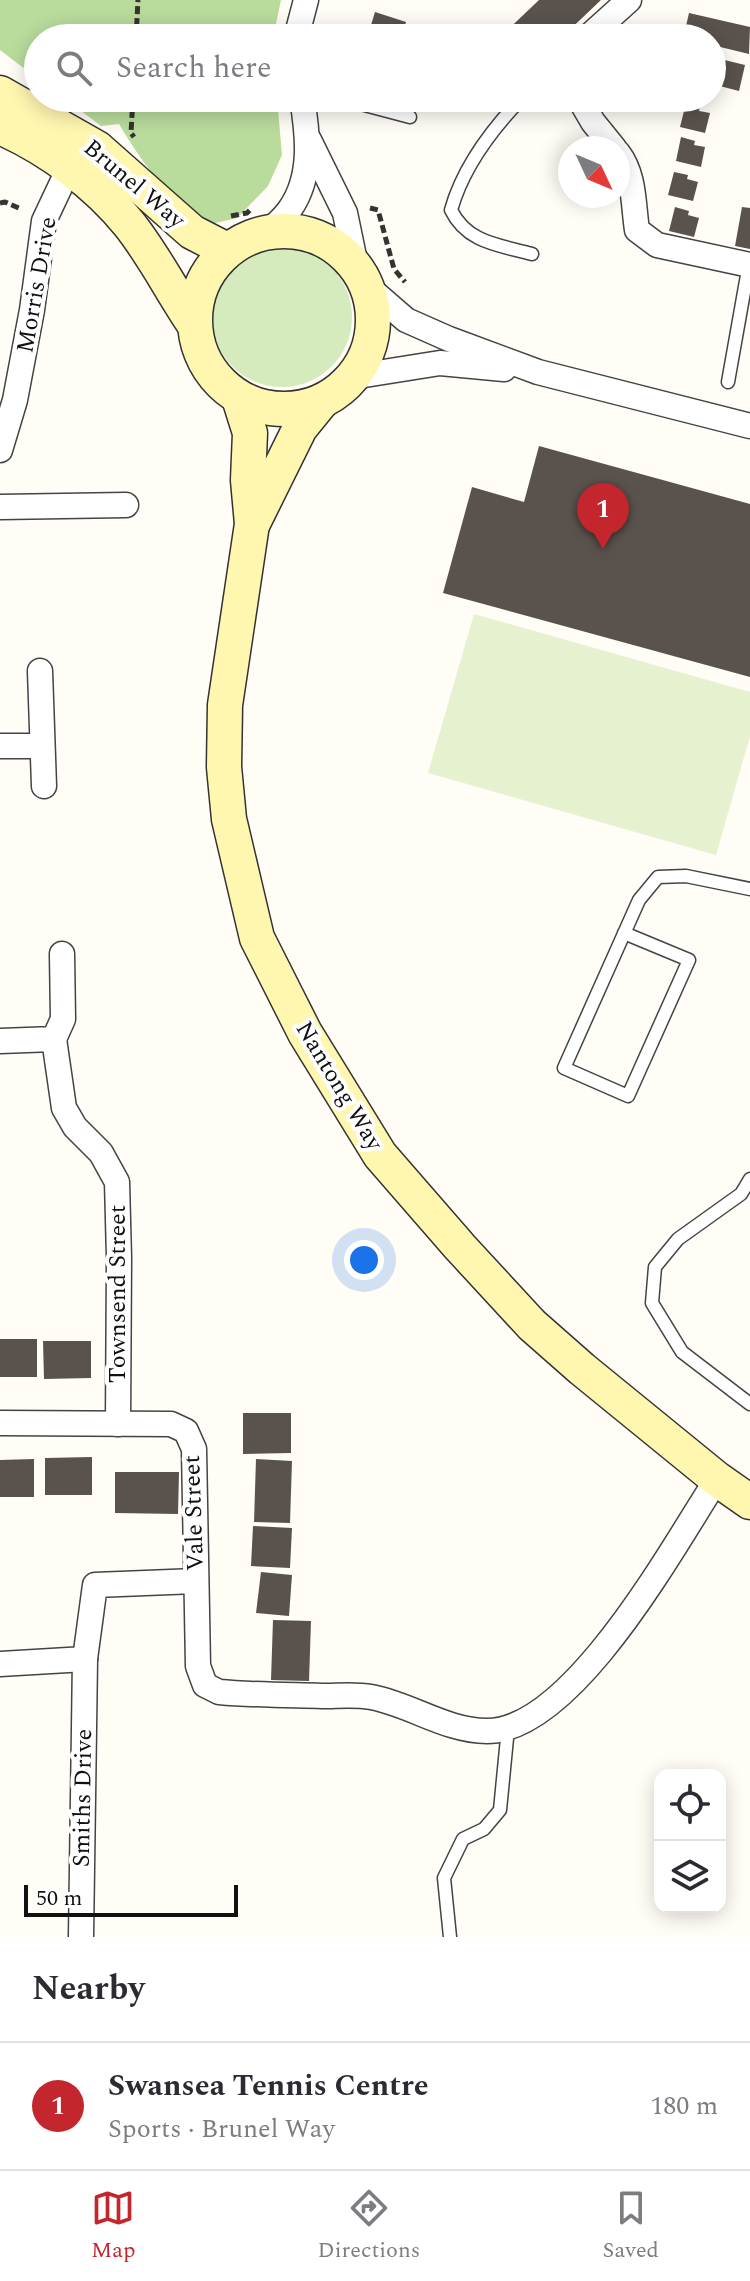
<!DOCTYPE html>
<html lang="en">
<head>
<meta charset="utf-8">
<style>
  :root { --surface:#fff; --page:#f2f2f3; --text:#2b2b33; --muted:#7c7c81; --line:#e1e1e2; --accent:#c4262e }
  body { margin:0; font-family:Spectral,serif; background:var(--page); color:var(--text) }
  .controls { position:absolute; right:24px; bottom:24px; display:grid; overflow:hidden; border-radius:16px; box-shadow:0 4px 20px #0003 }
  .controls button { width:72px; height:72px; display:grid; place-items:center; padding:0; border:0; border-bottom:2px solid var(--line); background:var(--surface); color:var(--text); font:40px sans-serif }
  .compass { position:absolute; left:558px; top:136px; width:72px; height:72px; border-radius:50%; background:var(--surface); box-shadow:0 4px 20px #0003; rotate:134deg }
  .scale { position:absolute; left:24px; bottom:20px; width:214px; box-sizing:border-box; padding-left:8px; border:4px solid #111; border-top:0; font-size:22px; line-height:28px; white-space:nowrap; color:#111; -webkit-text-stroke:6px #fff; paint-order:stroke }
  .you { position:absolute; left:364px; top:1260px; width:28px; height:28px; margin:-20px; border:6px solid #fff; border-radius:50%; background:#1a73e8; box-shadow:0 0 0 12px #1a73e833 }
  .badge { display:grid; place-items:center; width:52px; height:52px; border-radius:50%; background:var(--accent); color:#fff; font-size:26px; font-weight:700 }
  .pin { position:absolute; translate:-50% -66px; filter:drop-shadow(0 2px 4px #0008) }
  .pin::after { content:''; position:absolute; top:42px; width:28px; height:24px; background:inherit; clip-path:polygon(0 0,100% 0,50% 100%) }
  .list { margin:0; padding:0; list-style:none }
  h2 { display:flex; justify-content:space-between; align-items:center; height:104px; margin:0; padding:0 32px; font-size:34px }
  h2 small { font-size:26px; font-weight:400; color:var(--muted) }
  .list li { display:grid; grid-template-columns:52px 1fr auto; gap:24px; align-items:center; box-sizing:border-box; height:128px; padding:0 32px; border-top:2px solid var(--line) }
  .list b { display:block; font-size:30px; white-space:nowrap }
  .list p { margin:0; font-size:26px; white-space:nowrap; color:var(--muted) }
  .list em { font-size:26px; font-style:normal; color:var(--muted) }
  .icon { flex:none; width:44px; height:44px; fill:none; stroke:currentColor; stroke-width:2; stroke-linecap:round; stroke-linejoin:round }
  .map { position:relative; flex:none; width:750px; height:1937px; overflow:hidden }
  .search { position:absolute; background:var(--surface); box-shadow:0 4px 20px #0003; left:24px; right:24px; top:24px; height:88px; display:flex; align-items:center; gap:20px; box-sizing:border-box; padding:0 28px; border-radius:44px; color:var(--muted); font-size:30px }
  .sheet { height:232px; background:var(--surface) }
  nav { display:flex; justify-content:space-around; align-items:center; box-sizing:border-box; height:112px; border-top:2px solid var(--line); background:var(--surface); font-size:22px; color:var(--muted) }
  nav a { display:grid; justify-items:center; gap:4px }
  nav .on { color:var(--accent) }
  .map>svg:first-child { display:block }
</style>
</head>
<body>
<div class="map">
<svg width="750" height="1937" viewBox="0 0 750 1937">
  <rect width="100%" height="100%" fill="#fffdf5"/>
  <circle fill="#d5ebbd" cx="282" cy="317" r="70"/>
  <g fill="#b9dc9c">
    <path d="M0,0h281l-8,38h-235v41l-38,-29z"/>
    <path d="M64,98h213l5,57 -14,31 -31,32 -26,6c-45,-29 -65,-55 -92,-100l-18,2z"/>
  </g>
  <path fill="#e6f2cf" d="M474,614l276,78v44l-34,119 -288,-82z"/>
  <g fill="#5a524d">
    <path d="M539,0h62l-40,38h-62z"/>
    <path d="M375,12l31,10 -5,16h-34z"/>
    <path d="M689,13l61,14 -1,27 -37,-9v-7l-28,-3z"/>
    <path d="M712,57l33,8 -6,26 -27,-7z"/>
    <path d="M686,103l14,3 -1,5 11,2 -5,20 -25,-6z"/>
    <path d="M681,137l14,4 -1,4 11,2 -4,20 -25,-6z"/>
    <path d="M674,172l14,3 -1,4 11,3 -5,19 -25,-6z"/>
    <path d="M675,207l14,4 -1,4 11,3 -5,19 -25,-6z"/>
    <path d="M742,207l8,1v41l-15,-3z"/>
    <path d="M539,446l211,58v173l-307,-84 29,-106 52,15z"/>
    <rect x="0" y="1339" width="37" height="38"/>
    <path d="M43,1341h48v37l-47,1z"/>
    <path d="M243,1413h48v40l-48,1z"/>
    <path d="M92,1457v38h-47v-37z"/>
    <path d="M34,1459v38h-34v-37z"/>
    <path d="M256,1459l36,2 -2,62 -36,-1z"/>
    <path d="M115,1472h64l-1,42 -63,-1z"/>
    <path d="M253,1526l39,2 -2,40 -39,-2z"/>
    <path d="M261,1572l31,3 -3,41 -33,-3z"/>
    <path d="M273,1620l38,1 -2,60 -38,-1z"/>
  </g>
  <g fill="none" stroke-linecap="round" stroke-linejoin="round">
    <defs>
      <g id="lane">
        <path d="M338,98l72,19"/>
        <path d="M522,98c-31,32 -59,69 -71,112 16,33 48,35 81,44"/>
        <path d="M728,382l21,-118"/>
        <path d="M624,933l65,27 -61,136 -64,-28 75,-168 19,-23 28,-1 64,13"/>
        <path d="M750,1179l-9,15 -63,45 -23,28 -3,36 30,49 68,52"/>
        <path d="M450,1937l-6,-59 19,-39 21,-10 16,-19 8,-82"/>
      </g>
      <g id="street">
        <path d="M296,38l10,-38"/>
        <path d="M587,38l42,-38"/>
        <path d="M579,98l14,24 21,26"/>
        <path d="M309,140l36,73 11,53"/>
        <path d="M618,153c17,22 15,51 19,77l20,15 93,20"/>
        <path d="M269,232c7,-8 16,-15 21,-23 23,-33 18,-74 12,-111"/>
        <path d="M368,287l38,33 43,19 89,33 212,54"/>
        <path d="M352,377l88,-14 64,6"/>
        <path d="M0,450l15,-50 17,-90 12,-89 25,-53"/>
        <path d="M0,507l126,-2"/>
        <path d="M40,671l4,115"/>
        <path d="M0,746h42"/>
        <path d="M54,1039l10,69 11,19 26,26 16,29 2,76 -1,166"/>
        <path d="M0,1041l54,-2 9,-20 -1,-65"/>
        <path d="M0,1423l171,1 15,7 8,18 4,217 7,19 14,7c34,3 69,3 103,4 16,0 33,-2 49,1 39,7 75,34 116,34 86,0 187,-186 230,-252"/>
        <path d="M0,1664l85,-5 10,-74 101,-4"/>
        <path d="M81,1937l4,-278"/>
      </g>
      <g id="secondary">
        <path d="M0,93l97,55 95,84 35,18"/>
        <path d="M0,127c48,21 97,57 129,97 25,31 43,68 65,100"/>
        <circle cx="284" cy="320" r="89"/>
        <path d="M239,398l11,35 -2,47 4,44 -27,181 -1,62 5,52 28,119 48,95 75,122 80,92 72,78 50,44 135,110 33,23"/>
        <path d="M253,523l47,-95 22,-27"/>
      </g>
    </defs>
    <use href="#lane" stroke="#444" stroke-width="15"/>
    <use href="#street" stroke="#444" stroke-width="27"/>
    <use href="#secondary" stroke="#333" stroke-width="37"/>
    <g stroke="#333" stroke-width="5" stroke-dasharray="8 4" stroke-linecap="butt">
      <path d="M136,38l2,-38"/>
      <path d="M133,98l-2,35 3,4"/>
      <path d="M0,203l5,-1 16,7"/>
      <path d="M370,208l8,2 16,59 11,13"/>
      <path d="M231,216l16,-3 4,-4"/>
    </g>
    <use href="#lane" stroke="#fff" stroke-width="12"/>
    <use href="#street" stroke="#fff" stroke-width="24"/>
    <use href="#secondary" stroke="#fff6b0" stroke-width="34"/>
  </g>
  <g text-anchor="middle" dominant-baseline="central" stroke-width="8" stroke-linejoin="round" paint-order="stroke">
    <g font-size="24" fill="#111" stroke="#fff">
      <text transform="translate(134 184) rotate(40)">Brunel Way</text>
      <text transform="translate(37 285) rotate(-80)">Morris Drive</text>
      <text transform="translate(339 1086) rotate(59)">Nantong Way</text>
      <text transform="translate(118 1294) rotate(-90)">Townsend Street</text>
      <text transform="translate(194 1513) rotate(-92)">Vale Street</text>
      <text transform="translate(83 1798) rotate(-89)">Smiths Drive</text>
    </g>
  </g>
</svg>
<div class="controls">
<button><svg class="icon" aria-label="locate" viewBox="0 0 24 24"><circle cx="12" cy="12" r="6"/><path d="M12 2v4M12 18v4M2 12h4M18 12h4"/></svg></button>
<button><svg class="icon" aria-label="layers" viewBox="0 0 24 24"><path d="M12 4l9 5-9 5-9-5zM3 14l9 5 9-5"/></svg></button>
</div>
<svg class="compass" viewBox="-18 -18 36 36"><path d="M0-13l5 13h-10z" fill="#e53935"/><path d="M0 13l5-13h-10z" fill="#7c7c81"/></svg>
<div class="scale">50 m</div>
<div class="you"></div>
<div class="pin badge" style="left:603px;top:549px">1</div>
<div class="search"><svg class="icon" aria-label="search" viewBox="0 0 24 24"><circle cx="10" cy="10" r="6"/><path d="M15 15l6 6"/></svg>Search here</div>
</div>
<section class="sheet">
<h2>Nearby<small></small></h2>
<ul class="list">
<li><span class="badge">1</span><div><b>Swansea Tennis Centre</b><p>Sports · Brunel Way</p></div><em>180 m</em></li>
</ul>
</section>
<nav>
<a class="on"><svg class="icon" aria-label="map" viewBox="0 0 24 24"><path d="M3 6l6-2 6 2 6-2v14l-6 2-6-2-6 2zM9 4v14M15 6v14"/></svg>Map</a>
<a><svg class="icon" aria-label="directions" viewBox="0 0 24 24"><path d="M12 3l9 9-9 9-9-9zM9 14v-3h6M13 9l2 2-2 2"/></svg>Directions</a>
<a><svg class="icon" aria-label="saved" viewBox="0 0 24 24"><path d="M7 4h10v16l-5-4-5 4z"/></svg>Saved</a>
</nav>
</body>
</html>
